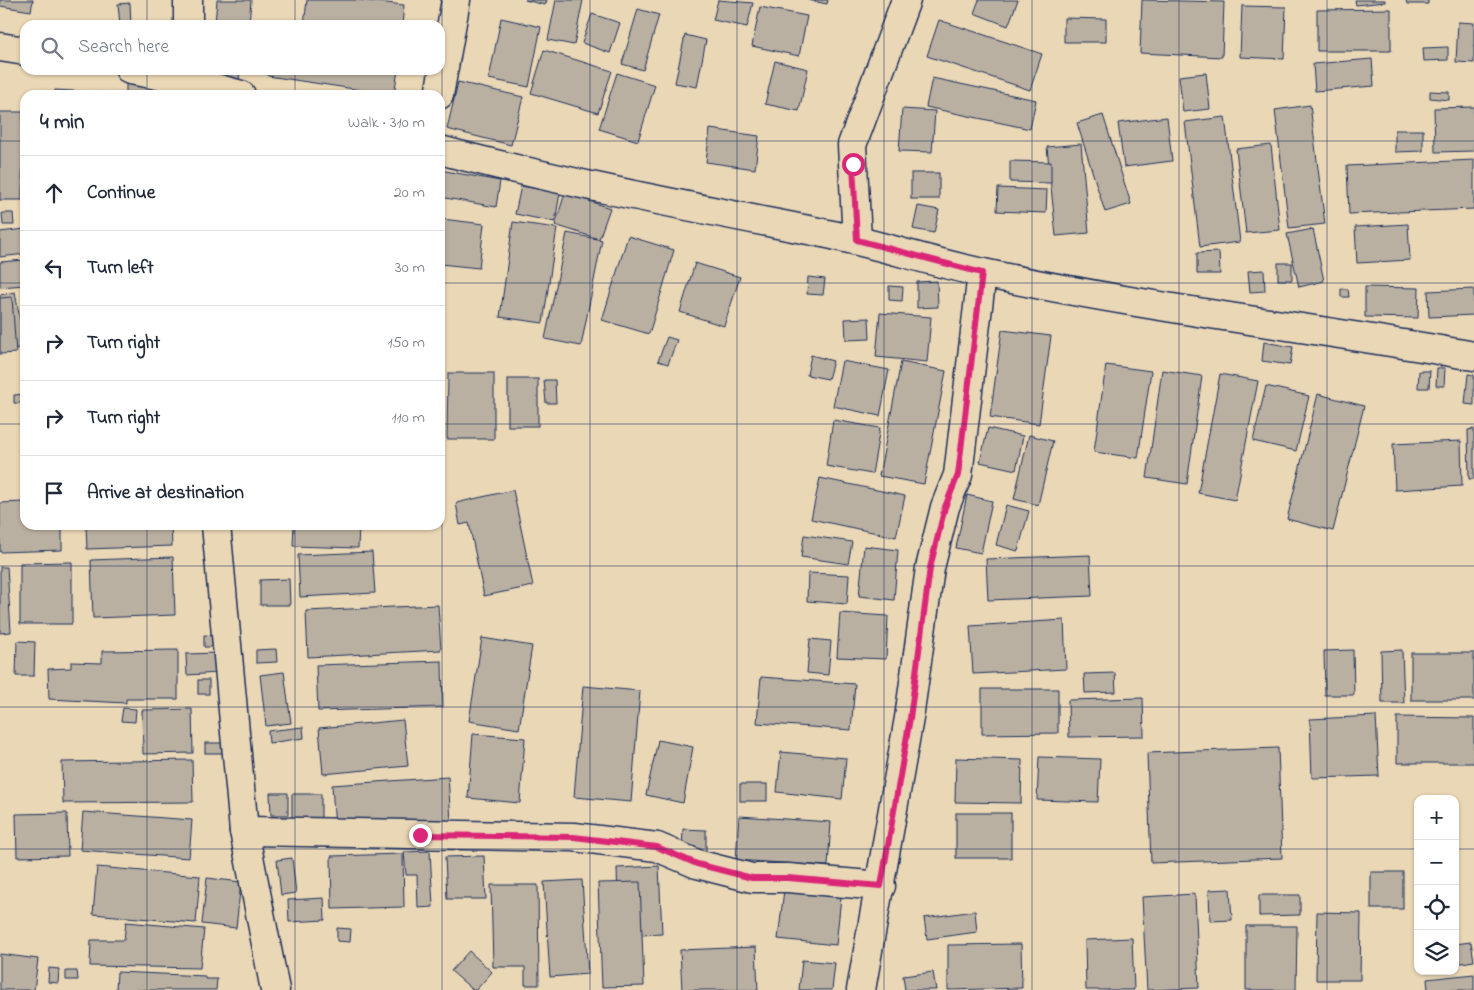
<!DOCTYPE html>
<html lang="en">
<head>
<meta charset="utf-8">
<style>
  :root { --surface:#fff; --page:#f6f6f7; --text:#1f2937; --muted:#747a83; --line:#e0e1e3 }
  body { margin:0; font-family:"Indie Flower",sans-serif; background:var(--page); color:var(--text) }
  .controls { position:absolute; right:15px; bottom:15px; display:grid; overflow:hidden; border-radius:10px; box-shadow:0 1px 4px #0004 }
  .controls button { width:45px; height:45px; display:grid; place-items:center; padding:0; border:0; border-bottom:1px solid var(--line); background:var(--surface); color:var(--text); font:25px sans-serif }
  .stop { position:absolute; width:15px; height:15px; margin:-11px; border:4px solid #db2777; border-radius:50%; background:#fff }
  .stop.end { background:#db2777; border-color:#fff; box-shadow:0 1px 5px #0008 }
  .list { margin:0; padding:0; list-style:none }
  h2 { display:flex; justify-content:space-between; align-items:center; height:65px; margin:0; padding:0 20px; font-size:21px }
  h2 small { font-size:16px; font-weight:400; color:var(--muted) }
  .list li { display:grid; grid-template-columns:32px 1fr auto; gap:15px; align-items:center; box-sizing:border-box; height:75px; padding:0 20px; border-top:1px solid var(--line) }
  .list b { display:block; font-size:19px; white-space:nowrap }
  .list em { font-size:16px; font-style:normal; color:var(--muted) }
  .icon { flex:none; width:28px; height:28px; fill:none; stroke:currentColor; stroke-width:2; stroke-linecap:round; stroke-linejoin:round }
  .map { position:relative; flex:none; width:1474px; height:990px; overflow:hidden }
  .search { position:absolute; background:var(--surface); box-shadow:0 1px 4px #0004; left:20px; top:20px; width:425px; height:55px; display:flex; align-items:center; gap:12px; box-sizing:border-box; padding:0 18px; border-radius:15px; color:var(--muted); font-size:19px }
  .panel { position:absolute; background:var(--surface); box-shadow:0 1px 4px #0004; left:20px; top:90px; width:425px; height:440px; border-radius:15px }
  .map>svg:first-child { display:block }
</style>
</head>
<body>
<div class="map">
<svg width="1474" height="990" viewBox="0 0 1474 990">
  <rect width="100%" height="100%" fill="#ead7b5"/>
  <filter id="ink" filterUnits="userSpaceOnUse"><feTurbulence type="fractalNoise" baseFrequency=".02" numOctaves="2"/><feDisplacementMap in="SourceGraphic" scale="10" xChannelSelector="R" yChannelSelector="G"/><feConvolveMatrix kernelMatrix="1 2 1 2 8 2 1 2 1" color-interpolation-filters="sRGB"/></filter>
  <g filter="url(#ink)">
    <g fill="#bab0a1" stroke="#1b2f5e">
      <path d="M0,0h33l-2,11 -31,-5z"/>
      <path d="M217,0h34l-2,25 -34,-1z"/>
      <path d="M307,0h52l45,5 -2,20h-98z"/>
      <path d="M525,0h22l-2,5z"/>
      <path d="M556,0h27l-9,45 -26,-5z"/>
      <path d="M718,0l35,3 -6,24 -34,-7z"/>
      <path d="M808,0h20l-1,4z"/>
      <path d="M979,0h39l-10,26 -34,-13z"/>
      <path d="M1142,0l82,2 -2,55 -82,-4z"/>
      <path d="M1355,0h30v2l-29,3z"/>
      <path d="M1406,0h22v4h-21z"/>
      <path d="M130,3l1,22h-11l-2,-21z"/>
      <path d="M1242,6l44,1 -2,52 -44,-2z"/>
      <path d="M760,7l47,9 -8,40 -47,-10z"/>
      <path d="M638,9l21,6 -16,55 -21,-6z"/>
      <path d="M1391,9v42h-74v-41z"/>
      <path d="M592,14l28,9 -10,30 -28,-10z"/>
      <path d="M501,18l40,9 -12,60 -40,-8z"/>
      <path d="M1064,18l42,1v23h-42z"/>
      <path d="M939,20l103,34 -12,36 -103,-34z"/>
      <path d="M1458,22l16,1v40l-18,-1z"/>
      <path d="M685,35l21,5 -9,47 -22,-4z"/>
      <path d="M1448,47v13l-24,1 -1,-13z"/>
      <path d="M544,50l68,21 -14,42 -67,-20z"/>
      <path d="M1372,59l2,27 -59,5 -2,-27z"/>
      <path d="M775,61l33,8 -9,42 -34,-7z"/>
      <path d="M221,70h19l-1,10 -19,-1z"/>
      <path d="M269,70h129l-4,25 -126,-19z"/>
      <path d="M617,73l38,12 -17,56 -39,-12z"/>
      <path d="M1206,73l4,36 -27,3 -4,-36z"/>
      <path d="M932,78l104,22 -6,29 -104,-22z"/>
      <path d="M149,81l1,14h-24v-12z"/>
      <path d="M458,82l65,15 -12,48 -64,-16z"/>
      <path d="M55,90l53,3v2h-53z"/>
      <path d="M1430,91l19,1v8l-19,-2z"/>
      <path d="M1310,105l15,119 -36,4 -14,-118z"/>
      <path d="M1474,107v44l-39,1 -1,-44z"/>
      <path d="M902,109l33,2 -3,41 -33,-1z"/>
      <path d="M0,112h23l-1,88h-22z"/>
      <path d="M1103,115l28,89 -26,8 -28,-89z"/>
      <path d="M1167,117l5,44 -48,6 -6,-44z"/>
      <path d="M1225,117l15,125 -40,5 -15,-125z"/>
      <path d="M710,129l49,7 -4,33 -49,-7z"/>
      <path d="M1395,130h28v21l-28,1z"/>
      <path d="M1081,144l8,89 -33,3 -9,-89z"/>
      <path d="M1271,145l9,85 -34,3 -10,-84z"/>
      <path d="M1474,160v49l-125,5 -2,-48z"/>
      <path d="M1010,161l41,1v21l-41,-1z"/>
      <path d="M440,170l60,11 -4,26 -56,-10z"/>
      <rect x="911" y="173" width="28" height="26"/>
      <path d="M521,186l39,7 -5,29 -40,-8z"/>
      <path d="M998,188l49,2 -1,23 -49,-2z"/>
      <path d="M565,193l45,15 -11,31 -44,-14z"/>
      <path d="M918,206l21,4 -5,23 -21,-4z"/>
      <path d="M2,213h11l1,12h-11z"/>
      <path d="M442,219l42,5 -5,44 -39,-4z"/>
      <path d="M513,222l44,6 -14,95 -43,-6z"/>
      <path d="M1408,224l2,36 -53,3 -2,-36z"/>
      <path d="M25,229v25l-25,3v-25z"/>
      <path d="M1313,229l11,52 -25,6 -12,-53z"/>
      <path d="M567,233l35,7 -21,106 -36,-7z"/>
      <path d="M628,236l46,14 -25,84 -47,-14z"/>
      <path d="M1219,252l1,22h-23v-21z"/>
      <path d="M25,260v25l-25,2v-25z"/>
      <path d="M695,263l45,14 -16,49 -44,-14z"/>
      <rect x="1278" y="263" width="14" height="17"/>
      <path d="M1264,270l1,21 -15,1 -2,-21z"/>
      <path d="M808,277l17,2 -2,16 -16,-1z"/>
      <path d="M937,281l1,26 -21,1v-26z"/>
      <path d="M889,286l14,1 -1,14 -13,-1z"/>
      <path d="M1365,287l54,1 -1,30 -53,-1z"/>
      <path d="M1341,289h7l1,8h-8z"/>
      <path d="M1474,289v26l-45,2 -1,-26z"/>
      <path d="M15,292l10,55 -25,4v-56z"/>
      <path d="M12,297l4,56 -16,1v-56z"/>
      <path d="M880,313l51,4 -4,45 -51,-5z"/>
      <path d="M869,318l1,21 -24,1 -1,-21z"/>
      <path d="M1002,330l49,6 -12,88 -49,-7z"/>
      <path d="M667,337l10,3 -9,24 -10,-3z"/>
      <path d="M1264,342l29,5 -3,18 -28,-4z"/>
      <path d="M811,355l22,6 -5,18 -21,-4z"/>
      <path d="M842,361l47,9 -9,46 -47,-10z"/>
      <path d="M901,362l45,9 -22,113 -45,-8z"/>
      <path d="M1106,365l45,6 -13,87 -44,-6z"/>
      <path d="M1437,368h8l-1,18h-8z"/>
      <path d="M1162,370l40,6 -15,108 -40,-6z"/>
      <path d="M1419,371h11l-1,17h-11z"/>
      <path d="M448,373h46v66h-47z"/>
      <path d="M1220,374l38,7 -23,119 -37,-7z"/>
      <path d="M1468,374l6,1v30l-9,-1z"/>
      <rect x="508" y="379" width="30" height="47"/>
      <path d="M544,380h11l1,23h-10z"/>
      <path d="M1266,386l43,10 -13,55 -43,-10z"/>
      <path d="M25,394v9h-11v-8z"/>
      <path d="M1318,394l46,12 -31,125 -46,-12z"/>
      <path d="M833,420l47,8 -8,46 -46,-8z"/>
      <path d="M988,428l35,8 -7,34 -36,-8z"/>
      <path d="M1474,429v50h-5l-1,-49z"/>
      <path d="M1029,435l24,6 -15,64 -24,-6z"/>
      <path d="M1461,441l1,45 -67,4 -2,-46z"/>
      <path d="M820,478l85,18 -9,41 -85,-18z"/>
      <path d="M513,490l20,96 -49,10 -15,-73 -9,2 -4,-22z"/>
      <path d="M967,495l25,6 -11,52 -25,-5z"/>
      <path d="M25,502v23h37v25l-62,2v-49z"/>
      <path d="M1006,505l23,6 -11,40 -22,-6z"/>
      <path d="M86,525h85l1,21 -85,3z"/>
      <path d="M294,525h65l-1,23 -65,-2z"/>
      <path d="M804,535l48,7 -4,22 -47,-7z"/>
      <path d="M864,546l34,4 -4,50 -35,-4z"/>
      <path d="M372,552l3,41 -75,4 -2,-42z"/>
      <path d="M1090,555l2,41 -104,4 -2,-41z"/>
      <path d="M173,557l2,58 -82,3 -2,-58z"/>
      <path d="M72,562v62h-52v-61z"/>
      <path d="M0,567h7l4,65 -11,1z"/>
      <path d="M808,573l41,2 -2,29 -40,-3z"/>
      <path d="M289,579l1,26h-30v-25z"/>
      <path d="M438,605l3,45 -133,7 -2,-46z"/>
      <path d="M840,613l48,3 -2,43 -49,-2z"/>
      <path d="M1064,620l2,49 -93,5 -3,-48z"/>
      <path d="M204,635l15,1 -1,11h-14z"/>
      <path d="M482,638l50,8 -13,83 -50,-8z"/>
      <path d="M810,639l21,2 -3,34 -21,-2z"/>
      <path d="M17,641l18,1 -1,34h-18z"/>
      <path d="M276,649l1,13 -21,1v-13z"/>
      <path d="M178,650v49h-52v4l-77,-4 -1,-30 23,-1v-6l31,1v-12z"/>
      <path d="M1353,650l1,45h-29l-1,-44z"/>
      <path d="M1402,650l2,53h-22l-1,-52z"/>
      <path d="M217,653l1,20 -31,2 -1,-21z"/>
      <rect x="1411" y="653" width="63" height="47"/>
      <path d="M442,661l1,46 -125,4 -2,-46z"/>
      <path d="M284,672l7,51 -25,3 -6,-51z"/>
      <path d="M1115,673l1,19 -31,1 -1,-19z"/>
      <path d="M761,677l94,7 -4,46 -94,-7z"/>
      <rect x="198" y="680" width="11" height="14"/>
      <path d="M583,686l57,5 -9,111 -57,-5z"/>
      <path d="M982,689h76v44l-76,1z"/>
      <path d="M1143,698l1,38 -75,1 -1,-37z"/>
      <path d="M123,708l13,1 -1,13 -14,-1z"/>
      <path d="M192,709l1,44 -50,1 -1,-44z"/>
      <path d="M1376,716l3,60 -67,2 -2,-59z"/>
      <path d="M1397,717l77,1v45h-77z"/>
      <path d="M403,720l5,46 -85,8 -4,-46z"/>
      <path d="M303,727l1,11 -35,5 -1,-12z"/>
      <path d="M473,734l52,4 -5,65 -52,-5z"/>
      <path d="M658,740l35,7 -10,56 -37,-8z"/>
      <rect x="205" y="743" width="23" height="10"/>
      <path d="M1278,748l4,110 -131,5 -4,-110z"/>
      <path d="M781,752l65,6 -4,41 -65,-7z"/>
      <path d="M1039,757l61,2 -2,43 -61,-2z"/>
      <path d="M956,758l66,2 -1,43 -66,-1z"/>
      <path d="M192,760l1,42 -130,1 -1,-41z"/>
      <path d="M448,777l3,44 -116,7 -3,-43z"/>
      <rect x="740" y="784" width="27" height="17"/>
      <path d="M270,793h18v22h-17z"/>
      <rect x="292" y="794" width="29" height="31"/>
      <path d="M83,812l109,8 -3,38 -109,-8z"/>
      <path d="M67,813l1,43 -51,1 -1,-43z"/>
      <rect x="956" y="813" width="55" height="45"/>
      <path d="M739,816l92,6 -3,44 -92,-6z"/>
      <path d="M683,829l23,1v22l-24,-1z"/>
      <path d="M430,851l3,56 -15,1 -1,-33h-11l-2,-23z"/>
      <path d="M403,854l1,53 -72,2 -1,-53z"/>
      <path d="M484,856l2,43h-39l-2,-42z"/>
      <path d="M292,858l4,35 -15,2 -4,-35z"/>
      <path d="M659,866l3,68 -43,2 -2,-68z"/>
      <path d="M97,867l103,9 -4,47 -103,-9z"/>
      <rect x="1371" y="872" width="32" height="37"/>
      <path d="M207,878l34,4 -5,46 -34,-4z"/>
      <path d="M582,880l6,94 -38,3 -6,-95z"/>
      <path d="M640,882l4,104 -42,1 -4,-104z"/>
      <path d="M491,885h47l1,100h-14v-18h-32z"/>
      <path d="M1230,889l2,31 -22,1 -1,-31z"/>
      <path d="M784,890l57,7 -5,48 -58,-6z"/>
      <path d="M1195,894l4,94 -52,2 -5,-93z"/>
      <path d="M1259,895h41v20l-41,1z"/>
      <path d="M324,898l1,22 -36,2 -1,-22z"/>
      <path d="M975,911l2,21 -50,7 -3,-21z"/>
      <path d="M1317,912l44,1 -1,67h-44z"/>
      <path d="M126,922l78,7 -4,39 -110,-2 1,-26h33z"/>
      <path d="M1246,926h51l-1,64h-50z"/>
      <path d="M337,928l14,1 -1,13 -13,-1z"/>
      <path d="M1132,938l2,52h-48l-1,-50z"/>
      <path d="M1471,942l3,19 -19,3v-20z"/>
      <path d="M1021,944l1,44 -74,2v-45z"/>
      <path d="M756,947l2,43h-76l-2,-40z"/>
      <path d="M469,951l23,21 -16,18h-3l-22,-19z"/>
      <path d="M0,954l38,5 -4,31h-34z"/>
      <path d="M802,960l33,3 -3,27h-33z"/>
      <path d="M49,968l10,1 -1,14 -10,-1z"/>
      <path d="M66,971h11l1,9h-12z"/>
      <path d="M117,972l88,4v3h12l-1,11h-100z"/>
      <path d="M933,972l3,18h-31l-2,-14z"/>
      <path d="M1474,974v16h-46l-1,-11z"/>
    </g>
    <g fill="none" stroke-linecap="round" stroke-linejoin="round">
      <defs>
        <g id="street">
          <path d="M188,0v25"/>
          <path d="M0,47l25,4"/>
          <path d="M130,70l60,11 51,14"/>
          <path d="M439,95l17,-95"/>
          <path d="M440,150c125,33 252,57 378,82 56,11 109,29 165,41 162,35 328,54 491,83"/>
          <path d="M857,240l-5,-95 54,-145"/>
          <path d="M216,525l28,306 31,159"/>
          <path d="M244,831l330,6 83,10 40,17 55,14h36l93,8"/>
          <path d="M861,990l48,-272 21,-150 15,-61 13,-32 24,-202"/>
        </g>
      </defs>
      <use href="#street" stroke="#1b2f5e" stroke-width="31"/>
      <use href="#street" stroke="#ead7b5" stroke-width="28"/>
    </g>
  </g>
  <g fill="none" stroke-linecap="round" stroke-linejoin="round" filter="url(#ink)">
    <path stroke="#db2777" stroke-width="6" d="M420,835l154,2 83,10 40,17 55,14h36l93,8 29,-168 20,-150 15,-61 13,-32 24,-202 -125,-33 -4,-76"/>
  </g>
  <path fill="none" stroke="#1b2f5e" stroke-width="1" stroke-opacity="0.55" d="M147,0v25M295,0v25M442,0v990M590,0v990M737,0v990M884,0v990M1032,0v990M1179,0v990M1327,0v990M147,70v25M295,70v25M0,141h25M440,141h1034M0,283h25M440,283h1034M0,424h25M440,424h1034M147,525v465M295,525v465M0,566h1474M0,707h1474M0,849h1418M1455,849h19"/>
</svg>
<div class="controls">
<button>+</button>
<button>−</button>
<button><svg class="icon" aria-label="locate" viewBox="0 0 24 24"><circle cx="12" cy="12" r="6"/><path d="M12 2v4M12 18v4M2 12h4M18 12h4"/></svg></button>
<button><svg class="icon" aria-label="layers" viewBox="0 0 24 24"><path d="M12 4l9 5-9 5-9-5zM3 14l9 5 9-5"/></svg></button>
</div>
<div class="stop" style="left:853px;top:164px"></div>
<div class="stop end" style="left:420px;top:835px"></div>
<div class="search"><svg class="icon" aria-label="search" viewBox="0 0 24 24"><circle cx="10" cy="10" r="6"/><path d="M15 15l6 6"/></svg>Search here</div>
<section class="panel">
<h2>4 min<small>Walk · 310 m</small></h2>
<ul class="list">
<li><svg class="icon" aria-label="ahead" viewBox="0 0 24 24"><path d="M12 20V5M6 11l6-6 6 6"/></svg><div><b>Continue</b></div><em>20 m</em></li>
<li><svg class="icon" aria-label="left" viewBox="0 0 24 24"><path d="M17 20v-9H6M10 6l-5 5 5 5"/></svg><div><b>Turn left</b></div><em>30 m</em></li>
<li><svg class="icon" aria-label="right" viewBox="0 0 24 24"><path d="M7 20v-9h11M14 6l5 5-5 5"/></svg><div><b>Turn right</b></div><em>150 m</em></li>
<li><svg class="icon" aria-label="right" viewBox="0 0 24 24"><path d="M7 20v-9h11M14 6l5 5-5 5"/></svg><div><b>Turn right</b></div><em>110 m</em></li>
<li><svg class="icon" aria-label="arrive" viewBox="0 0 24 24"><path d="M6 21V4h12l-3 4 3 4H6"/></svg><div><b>Arrive at destination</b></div></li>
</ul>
</section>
</div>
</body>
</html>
